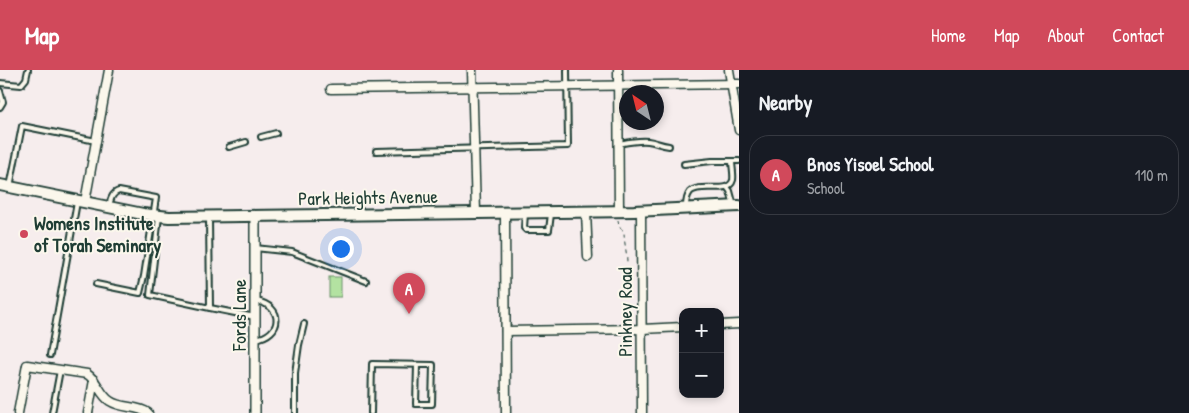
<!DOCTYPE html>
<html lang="en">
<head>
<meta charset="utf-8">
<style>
  :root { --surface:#171b24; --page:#20242c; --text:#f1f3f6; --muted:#9ea1a6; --line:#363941; --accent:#d1495b }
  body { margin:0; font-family:"Patrick Hand",sans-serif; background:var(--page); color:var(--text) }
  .controls { position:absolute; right:15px; bottom:15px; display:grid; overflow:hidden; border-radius:10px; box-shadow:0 2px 8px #0003 }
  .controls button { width:45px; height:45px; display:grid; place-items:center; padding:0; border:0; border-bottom:1px solid var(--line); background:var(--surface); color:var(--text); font:25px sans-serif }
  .compass { position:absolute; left:619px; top:15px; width:45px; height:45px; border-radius:50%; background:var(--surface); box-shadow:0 2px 8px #0003; rotate:325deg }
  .you { position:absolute; left:340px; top:178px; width:18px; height:18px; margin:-12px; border:4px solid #fff; border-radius:50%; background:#1a73e8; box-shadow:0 0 0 8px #1a73e833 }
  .badge { display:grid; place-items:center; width:32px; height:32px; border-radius:50%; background:var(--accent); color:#fff; font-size:16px; font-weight:700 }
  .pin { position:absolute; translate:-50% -41px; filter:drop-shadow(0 1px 2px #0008) }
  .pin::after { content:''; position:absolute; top:26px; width:18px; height:15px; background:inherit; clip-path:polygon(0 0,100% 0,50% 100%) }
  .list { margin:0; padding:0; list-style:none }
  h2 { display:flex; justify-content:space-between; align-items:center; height:65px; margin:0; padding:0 20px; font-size:21px }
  h2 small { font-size:16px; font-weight:400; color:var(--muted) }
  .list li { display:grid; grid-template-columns:32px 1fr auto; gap:15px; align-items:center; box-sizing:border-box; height:80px; margin:0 10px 10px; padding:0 10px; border:1px solid var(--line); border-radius:20px }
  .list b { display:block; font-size:19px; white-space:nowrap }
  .list p { margin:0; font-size:16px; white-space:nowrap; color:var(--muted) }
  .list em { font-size:16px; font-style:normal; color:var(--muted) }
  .map { position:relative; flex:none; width:739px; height:343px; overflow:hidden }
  header { display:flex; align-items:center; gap:30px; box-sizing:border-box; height:70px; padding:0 25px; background:var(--accent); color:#fff }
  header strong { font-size:24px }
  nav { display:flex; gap:28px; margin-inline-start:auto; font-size:18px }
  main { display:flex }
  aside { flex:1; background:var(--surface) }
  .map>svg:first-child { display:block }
</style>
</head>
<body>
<header>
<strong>Map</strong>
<nav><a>Home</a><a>Map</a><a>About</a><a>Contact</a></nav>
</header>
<main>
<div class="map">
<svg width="739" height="343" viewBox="0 0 739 343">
  <rect width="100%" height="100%" fill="#f6eded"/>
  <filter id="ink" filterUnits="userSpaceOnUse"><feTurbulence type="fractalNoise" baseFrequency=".02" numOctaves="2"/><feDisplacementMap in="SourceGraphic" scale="10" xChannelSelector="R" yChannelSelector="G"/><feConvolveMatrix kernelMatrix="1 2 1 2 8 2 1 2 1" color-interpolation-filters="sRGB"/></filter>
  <g filter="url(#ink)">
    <rect fill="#b3e2a1" stroke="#69906a" x="329" y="207" width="12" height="20"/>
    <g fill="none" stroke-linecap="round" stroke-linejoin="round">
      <defs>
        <g id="service">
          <path d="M0,13l21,2 5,-6 2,-9"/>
          <path d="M0,21l3,11 -3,5"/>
          <path d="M261,67l15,-4"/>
          <path d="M619,74c10,-2 19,-4 29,-3 8,1 12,4 21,5"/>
          <path d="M229,77l17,-5"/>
          <path d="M376,81l192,-5 -1,-76"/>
          <path d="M684,94l28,-3h27"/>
          <path d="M10,117l12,-61 74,15"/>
          <path d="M727,117l3,4 4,15"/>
          <path d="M686,137c0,-5 1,-11 4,-15 10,-10 39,3 43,-12 1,-5 -1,-13 -1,-19"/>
          <path d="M525,143l-1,15 2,2h23l2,-16"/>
          <path d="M159,146l-9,79 60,13 -1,-91"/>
          <path d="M255,178l37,4 74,29"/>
          <path d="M96,214l44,9 4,-17 12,-78 -37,-7c-7,2 -8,8 -10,14"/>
          <path d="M210,238l45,9"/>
          <path d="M255,269c28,-4 29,-33 1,-38"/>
          <path d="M50,285l27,-153"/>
          <path d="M52,343l8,-43"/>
          <path d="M295,343v-40l4,-28 5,-21"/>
          <path d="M371,343l1,-49 61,1 -1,39h-16l1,-39"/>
        </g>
        <g id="minor">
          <path d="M472,0l4,143"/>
          <path d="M618,0l1,142"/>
          <path d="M729,0l10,60"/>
          <path d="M331,19l408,-5"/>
          <path d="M85,132l24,-132"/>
          <path d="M641,141l1,202"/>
          <path d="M586,142l2,45"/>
          <path d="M505,143l1,200"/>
          <path d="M720,255l19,-1"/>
          <path d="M506,261l136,-2 41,-2"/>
          <path d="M18,343l9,-48 60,9c11,7 13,21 23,27 12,8 27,4 38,12"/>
          <path d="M88,343l6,-33"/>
        </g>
        <path id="tertiary" d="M255,146v197"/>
        <path id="secondary" d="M0,115l143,29 26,3 465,-6 105,-5"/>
      </defs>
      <use href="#service" stroke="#1f3d34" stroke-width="8"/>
      <use href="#minor" stroke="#1f3d34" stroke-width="11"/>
      <use href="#tertiary" stroke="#1f3d34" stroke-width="12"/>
      <use href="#secondary" stroke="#1f3d34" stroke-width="14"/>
      <path stroke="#1f3d34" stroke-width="1" stroke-dasharray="4 4" stroke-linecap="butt" d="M618,150l1,7 5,4c0,12 3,21 3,32"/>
      <use href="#service" stroke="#fbf7ec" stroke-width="4"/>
      <use href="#minor" stroke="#fbf7ec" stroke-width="8"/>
      <use href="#tertiary" stroke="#fbf7ec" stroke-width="9"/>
      <use href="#secondary" stroke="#fbf7ec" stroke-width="10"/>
    </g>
  </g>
  <circle fill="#d1495b" stroke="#fbf7ec" stroke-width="2" cx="24" cy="164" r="5"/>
  <g text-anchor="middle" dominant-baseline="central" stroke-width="4" stroke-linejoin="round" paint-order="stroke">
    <g font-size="19" fill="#1f3d34" stroke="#fbf7ec">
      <text transform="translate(368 127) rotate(-1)">Park Heights Avenue</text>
      <text transform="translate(625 242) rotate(-90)">Pinkney Road</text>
      <text transform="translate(239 245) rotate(-90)">Fords Lane</text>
    </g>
    <g font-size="19" font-weight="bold" fill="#1f3d34" stroke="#fbf7ec" text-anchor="start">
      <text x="34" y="153">Womens Institute<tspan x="34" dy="22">of Torah Seminary</tspan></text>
    </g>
  </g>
</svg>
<div class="controls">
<button>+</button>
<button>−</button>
</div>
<svg class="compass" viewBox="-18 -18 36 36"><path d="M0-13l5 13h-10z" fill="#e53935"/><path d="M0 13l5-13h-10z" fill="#9ea1a6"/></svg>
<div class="you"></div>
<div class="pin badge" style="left:409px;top:244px">A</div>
</div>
<aside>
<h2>Nearby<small></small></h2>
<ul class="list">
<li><span class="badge">A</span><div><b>Bnos Yisoel School</b><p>School</p></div><em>110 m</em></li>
</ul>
</aside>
</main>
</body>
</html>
